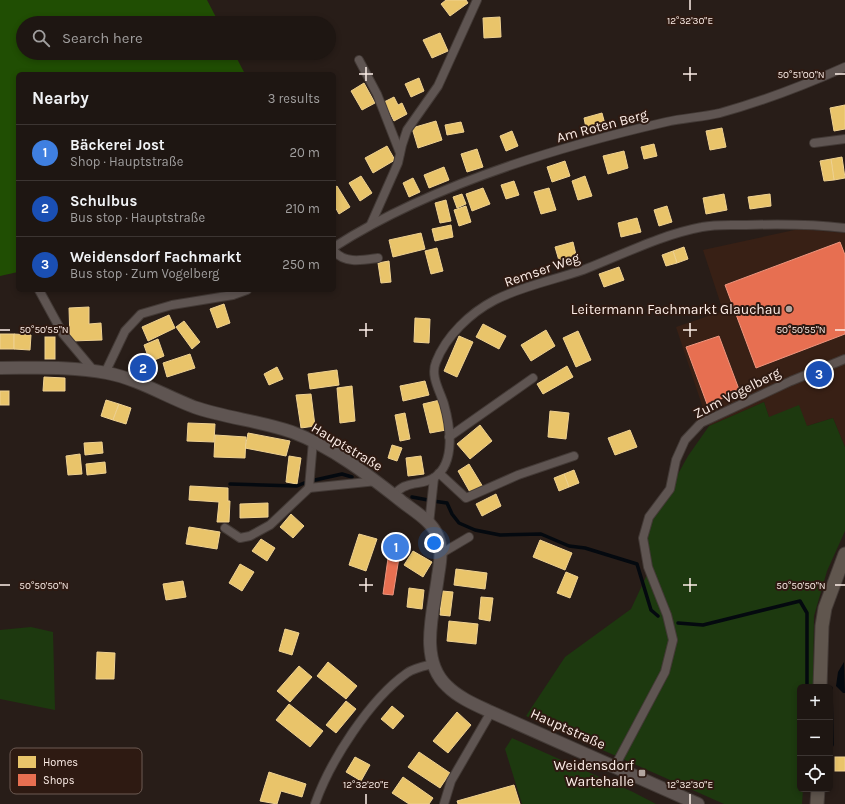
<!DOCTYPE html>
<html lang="en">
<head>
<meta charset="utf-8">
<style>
  :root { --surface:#1e1612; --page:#2b2320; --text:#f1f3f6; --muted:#a19f9f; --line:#3c3532; --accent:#db2777 }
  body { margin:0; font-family:Karla,sans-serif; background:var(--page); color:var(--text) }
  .controls { position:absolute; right:12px; bottom:12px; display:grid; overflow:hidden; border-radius:6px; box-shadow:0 2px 6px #0003 }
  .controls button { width:36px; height:36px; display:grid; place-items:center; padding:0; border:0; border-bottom:1px solid var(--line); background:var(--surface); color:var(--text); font:20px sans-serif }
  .you { position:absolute; left:434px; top:543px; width:14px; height:14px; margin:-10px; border:3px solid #fff; border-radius:50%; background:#1a73e8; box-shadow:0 0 0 6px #1a73e833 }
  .badge { display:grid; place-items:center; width:26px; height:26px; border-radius:50%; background:var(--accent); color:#fff; font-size:13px; font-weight:700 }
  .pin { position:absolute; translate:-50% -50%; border:2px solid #fff; box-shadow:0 1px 4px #0006 }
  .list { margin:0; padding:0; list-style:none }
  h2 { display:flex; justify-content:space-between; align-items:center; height:52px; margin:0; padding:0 16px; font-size:17px }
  h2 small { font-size:13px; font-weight:400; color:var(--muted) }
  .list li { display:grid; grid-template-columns:26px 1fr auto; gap:12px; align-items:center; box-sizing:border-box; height:56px; padding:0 16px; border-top:1px solid var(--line) }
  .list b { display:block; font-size:15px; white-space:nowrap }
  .list p { margin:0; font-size:13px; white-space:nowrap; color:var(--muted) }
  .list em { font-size:13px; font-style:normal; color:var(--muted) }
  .icon { flex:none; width:22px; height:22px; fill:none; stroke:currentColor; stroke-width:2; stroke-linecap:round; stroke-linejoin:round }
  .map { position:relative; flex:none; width:845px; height:804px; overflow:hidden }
  .search { position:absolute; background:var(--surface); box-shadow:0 2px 6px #0003; left:16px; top:16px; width:320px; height:44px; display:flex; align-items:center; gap:10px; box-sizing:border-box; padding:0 14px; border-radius:22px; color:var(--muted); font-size:15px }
  .panel { position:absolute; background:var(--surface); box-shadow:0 2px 6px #0003; left:16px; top:72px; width:320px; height:220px; border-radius:6px }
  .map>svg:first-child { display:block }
</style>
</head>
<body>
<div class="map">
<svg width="845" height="804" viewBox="0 0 845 804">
  <rect width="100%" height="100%" fill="#281d18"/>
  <path fill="#382015" d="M799,229l46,4v214l-12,-29 -26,8 -38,-9 -5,-15 -55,24 -33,-99 47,-16 -20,-61z"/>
  <g fill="#1d390f">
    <path d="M764,402l5,15 30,-12 8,21 26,-8 12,29v84l-18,40 -13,45 -1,71h-13v102h3l-1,15h-78l-198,-88 39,-59 66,-48 21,-45 -5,-22 3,-18 38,-68 21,-30z"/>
    <path d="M31,627l22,5 2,78 -55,-11v-69z"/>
    <path d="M512,738l121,54 23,12h-134l-17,-55z"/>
  </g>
  <path fill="#204e03" d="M0,0h207l12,23h-196v30h211l11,21h-227v198l-18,4z"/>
  <path fill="#04090f" d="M844,662l1,31h-2l-7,-7 2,-14z"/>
  <g fill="#e9c46a" stroke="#efd190">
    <path d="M446,0h20l2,3 -18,13 -9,-12z"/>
    <path d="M500,17l1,20 -17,1 -1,-20z"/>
    <path d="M440,33l8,18 -16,7 -9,-18z"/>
    <path d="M419,78l5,13 -13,6 -6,-13z"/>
    <path d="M364,83l11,20 -13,7 -11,-19z"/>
    <path d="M394,97l4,8 4,-2 5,11 -13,7 -10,-19z"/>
    <path d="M845,105v24l-11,2 -4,-23z"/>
    <path d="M602,113l4,15 -19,5 -3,-15z"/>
    <path d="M436,121l6,19 -24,8 -6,-20z"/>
    <path d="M461,122l3,10 -17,3 -2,-10z"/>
    <path d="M722,128l4,19 -16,3 -4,-19z"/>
    <path d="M512,131l6,15 -12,5 -6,-15z"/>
    <path d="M654,144l3,12 -13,3 -3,-12z"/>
    <path d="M387,146l8,14 -22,13 -8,-15z"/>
    <path d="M477,149l6,18 -16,5 -6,-18z"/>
    <path d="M624,151l4,17 -20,6 -5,-18z"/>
    <path d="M842,157l3,21 -11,2 -3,-21z"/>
    <path d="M831,159l3,21 -10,1 -4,-20z"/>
    <path d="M565,161l5,15 -18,6 -5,-15z"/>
    <path d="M444,167l5,13 -20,8 -5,-13z"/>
    <path d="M361,176l11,17 -12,8 -11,-18z"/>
    <path d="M585,176l7,20 -14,4 -6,-19z"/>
    <path d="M413,178l7,14 -11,5 -6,-14z"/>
    <path d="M514,181l5,14 -13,4 -5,-14z"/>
    <path d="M337,186l13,21 -11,7 -5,-9v-17z"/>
    <path d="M483,188l7,16 -18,7 -6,-17z"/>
    <path d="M549,188l7,22 -15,4 -7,-22z"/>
    <path d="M462,194l4,10 -9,4 -4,-11z"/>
    <path d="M724,194l3,16 -21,4 -3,-16z"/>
    <path d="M770,194l1,12 -21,3 -2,-12z"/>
    <path d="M446,200l5,21 -11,2 -5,-20z"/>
    <path d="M466,206l5,16 -12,4 -5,-16z"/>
    <path d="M667,206l5,16 -13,4 -5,-16z"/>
    <path d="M637,218l4,14 -20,5 -3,-14z"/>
    <path d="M451,225l2,12 -18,4 -3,-12z"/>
    <path d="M421,233l4,16 -32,8 -4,-17z"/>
    <path d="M573,242l4,17 -17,5 -5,-17z"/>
    <path d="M684,247l4,12 -11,4 -4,-12z"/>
    <path d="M437,248l6,23 -12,3 -6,-23z"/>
    <path d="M673,251l4,12 -11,3 -4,-11z"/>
    <path d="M389,261l2,21 -10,1 -3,-20z"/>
    <path d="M619,267l5,13 -20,7 -5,-13z"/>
    <path d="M224,304l6,19 -13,5 -7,-19z"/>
    <path d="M89,307v17l12,-1 1,17 -32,1 -1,-33z"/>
    <path d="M169,315l6,13 -27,13 -6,-14z"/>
    <path d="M415,318l15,1 -1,24 -15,-1z"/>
    <path d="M184,321l16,21 -8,7 -16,-22z"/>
    <path d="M483,324l23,12 -7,13 -23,-12z"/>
    <path d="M546,330l9,16 -24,15 -10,-16z"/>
    <path d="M578,331l13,29 -15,7 -13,-29z"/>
    <rect x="0" y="334" width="14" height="15"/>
    <path d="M14,334l17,1 -1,15 -16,-1z"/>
    <path d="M459,336l14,6 -16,35 -13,-6z"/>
    <rect x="45" y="337" width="10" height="22"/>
    <path d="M158,339l6,17 -14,6 -6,-17z"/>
    <path d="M190,354l5,14 -28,9 -4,-14z"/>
    <path d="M567,366l6,11 -30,17 -6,-10z"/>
    <path d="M277,367l6,12 -14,6 -5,-11z"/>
    <path d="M337,370l2,15 -29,4 -2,-15z"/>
    <path d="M44,377l21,1v13h-22z"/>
    <path d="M425,381l4,14 -26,6 -3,-15z"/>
    <path d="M352,386l3,35 -15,2 -3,-35z"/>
    <rect x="0" y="391" width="9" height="14"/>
    <path d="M311,394l4,32 -14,2 -5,-33z"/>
    <path d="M106,400l13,4 -6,16 -12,-4z"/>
    <path d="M440,400l6,30 -16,3 -7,-29z"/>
    <path d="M119,404l12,4 -5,16 -13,-4z"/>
    <path d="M550,411l19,2 -3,26 -18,-2z"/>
    <path d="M405,413l5,26 -10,2 -5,-26z"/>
    <path d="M188,423l27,1 -1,18 -27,-1z"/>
    <path d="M480,425l12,16 -22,18 -13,-15z"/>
    <path d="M630,430l7,17 -22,8 -7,-17z"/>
    <path d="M248,433l42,8 -4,15 -41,-8z"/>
    <path d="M215,435l31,2 -1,21 -31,-1z"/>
    <path d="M102,442l1,11 -18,2 -1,-12z"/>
    <path d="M392,445l10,3 -5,13 -9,-3z"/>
    <path d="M80,454l2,20 -14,1 -2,-19z"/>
    <path d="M289,456l12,2 -4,26 -11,-2z"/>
    <path d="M421,456l3,18 -16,2 -2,-18z"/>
    <path d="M105,462l1,11 -19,2 -1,-11z"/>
    <path d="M469,464l14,23 -12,7 -13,-23z"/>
    <path d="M574,470l5,13 -10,4 -5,-13z"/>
    <path d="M564,474l5,13 -10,4 -5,-13z"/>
    <path d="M190,486l38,2v13h2l-1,21h-12l2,-20 -30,-2z"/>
    <path d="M496,494l5,12 -19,10 -6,-12z"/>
    <path d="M268,503v14l-28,1v-14z"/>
    <path d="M291,514l13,12 -11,12 -13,-11z"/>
    <path d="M189,527l31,5 -3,17 -31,-5z"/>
    <path d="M359,534l18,5 -11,32 -17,-6z"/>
    <path d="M261,539l14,9 -8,13 -15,-10z"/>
    <path d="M540,540l32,13 -7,17 -32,-13z"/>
    <path d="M413,551l19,11 -9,15 -19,-12z"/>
    <path d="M240,564l14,8 -12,19 -13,-8z"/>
    <path d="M456,569l31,4 -2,16 -31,-4z"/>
    <path d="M566,572l12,5 -8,21 -13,-5z"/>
    <path d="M183,581l3,16 -20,3 -3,-16z"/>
    <path d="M409,588l15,2 -2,19 -15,-2z"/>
    <path d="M442,591l11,1 -3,24 -10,-1z"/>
    <path d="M481,597l12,1 -3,23 -11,-2z"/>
    <path d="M449,621l29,3 -2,20 -29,-3z"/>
    <path d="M285,629l14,4 -7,22 -13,-4z"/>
    <path d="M97,652l18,1 -1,26h-18z"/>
    <path d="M328,662l29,24 -11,13 -29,-23z"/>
    <path d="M299,666l13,11 -22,25 -13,-11z"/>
    <path d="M346,701l10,8 -20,24 -10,-8z"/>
    <path d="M289,704l34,27 -13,16 -34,-27z"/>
    <path d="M392,706l12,10 -11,13 -12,-10z"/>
    <path d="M457,712l14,13 -23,28 -15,-12z"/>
    <path d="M419,752l31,21 -10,15 -32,-21z"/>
    <path d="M355,757l15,8 -9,16 -15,-9z"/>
    <rect x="835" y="757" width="10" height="14"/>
    <path d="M269,772l37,12 -4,13 -21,-6 -4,13 -17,-3z"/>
    <path d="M403,777l30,21 -4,6h-20l-17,-11z"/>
    <path d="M514,785l6,19h-62l-1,-3z"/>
  </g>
  <g fill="#e76f51" stroke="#ee957e">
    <path d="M840,242l5,13v79l-89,34 -31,-83z"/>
    <path d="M719,336l21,56 -33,12 -21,-57z"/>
    <path d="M390,544l11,1 -8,50 -10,-1z"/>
  </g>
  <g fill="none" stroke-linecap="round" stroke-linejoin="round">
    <g stroke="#04090f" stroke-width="3.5">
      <path d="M315,480l27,-6 10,3"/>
      <path d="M230,484l67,2 7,-3"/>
      <path d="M412,497l16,3"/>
      <path d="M433,501l14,2 5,11 7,9 16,7 25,5 41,-1 28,12 16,2 52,16 14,46 7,6"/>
      <path d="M678,623l25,2 97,-24 7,12v72"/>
      <path d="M831,688l1,57"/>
    </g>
    <defs>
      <g id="minor">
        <path d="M359,60l18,34 23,59"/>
        <path d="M814,143l31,-4"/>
        <path d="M371,224l27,-61 4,-18 5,-15 31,-44 39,-86"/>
        <path d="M334,247c95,-61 223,-100 332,-125 18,-4 37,-5 54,-9 43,-12 85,-28 125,-46"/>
        <path d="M334,251c11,13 29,9 44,7"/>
        <path d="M39,290l24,44 31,37"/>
        <path d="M105,373l20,-42 16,-17 31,-9 61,-10 14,-5"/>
        <path d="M449,437l84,-59"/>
        <path d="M439,473l27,25 52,-23 56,-19"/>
        <path d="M309,488l68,-7"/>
        <path d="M393,495c4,-3 8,-8 13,-9 9,-4 20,-2 29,-9 21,-15 15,-52 9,-73 -4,-13 -14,-28 -8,-42 10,-26 34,-49 59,-62 27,-14 59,-20 88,-30 39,-15 77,-35 119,-43 14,-3 29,-2 44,-2 33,-1 66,-1 99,3"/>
        <path d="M429,524l5,-46"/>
        <path d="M225,528l15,10 10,-2 20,-11 39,-37 4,-47"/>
        <path d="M442,553l27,-16"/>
        <path d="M615,766l50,-94 8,-32 -6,-25 -19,-48 -5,-29 6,-21 21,-28 6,-29 9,-20 16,-17 90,-42 54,-22"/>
        <path d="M315,804c15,-43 55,-105 92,-131 7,-5 18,-7 26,-9"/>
        <path d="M444,804l7,-23 40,-69"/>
      </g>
      <path id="secondary" d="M0,368c35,0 72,-2 107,5 31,6 58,23 87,34 32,11 66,14 98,25 40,15 75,42 108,68 12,10 31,20 37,35 6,14 3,28 1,41 -4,34 -20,83 9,110 12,12 29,19 44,26l207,92"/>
      <g id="primary">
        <path d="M820,687l2,-61 3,-18 20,-54"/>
        <path d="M817,804l1,-15"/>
      </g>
    </defs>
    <use href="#minor" stroke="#433a36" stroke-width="10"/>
    <use href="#secondary" stroke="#433a36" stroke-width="14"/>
    <use href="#primary" stroke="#433a36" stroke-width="15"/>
    <use href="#minor" stroke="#5f5552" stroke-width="8"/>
    <use href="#secondary" stroke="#5f5552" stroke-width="12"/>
    <use href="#primary" stroke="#60564e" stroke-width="13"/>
  </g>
  <path fill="none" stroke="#fdeee8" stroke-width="1.5" d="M690,0v10M366,67v14M690,67v14M359,74h14M683,74h14M835,74h10M366,323v14M690,323v14M0,330h10M359,330h14M683,330h14M835,330h10M366,578v14M690,578v14M0,585h10M359,585h14M683,585h14M835,585h10M366,794v10M690,794v10"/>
  <g fill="#b2a59f" stroke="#2e1a12" stroke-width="1.5">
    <circle cx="789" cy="309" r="4"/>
    <rect x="638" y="769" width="8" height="8" rx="2"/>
  </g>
  <g text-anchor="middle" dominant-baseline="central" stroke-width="4" stroke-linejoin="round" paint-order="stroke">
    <g font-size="14" fill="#fdeee8" stroke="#2e1a12">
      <text transform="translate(602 126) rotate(-15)">Am Roten Berg</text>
      <text transform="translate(542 270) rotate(-19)">Remser Weg</text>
      <text transform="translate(737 393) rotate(-27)">Zum Vogelberg</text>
      <text transform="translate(347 447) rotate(31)">Hauptstraße</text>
      <text transform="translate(568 729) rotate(24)">Hauptstraße</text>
    </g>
    <g font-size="14" fill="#fdeee8" stroke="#2e1a12" text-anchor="end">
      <text x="781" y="309">Leitermann Fachmarkt Glauchau</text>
      <text x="634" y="765">Weidensdorf<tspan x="634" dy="16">Wartehalle</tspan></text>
    </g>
  </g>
  <rect x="10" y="748" width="132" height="46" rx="6" fill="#2e1a12" stroke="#6c5a52" stroke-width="1"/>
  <rect x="18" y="756" width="18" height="12" fill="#e9c46a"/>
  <rect x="18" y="774" width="18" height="12" fill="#e76f51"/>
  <g font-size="11" fill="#fdeee8">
    <text x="43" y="766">Homes</text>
    <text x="43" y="784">Shops</text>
  </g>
  <g font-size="10" text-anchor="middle" fill="#fdeee8" stroke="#2e1a12" stroke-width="4" stroke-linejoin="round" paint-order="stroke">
    <text x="690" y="24">12°32'30"E</text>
    <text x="801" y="78">50°51'00"N</text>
    <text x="44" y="333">50°50'55"N</text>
    <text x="801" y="333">50°50'55"N</text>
    <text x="44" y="589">50°50'50"N</text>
    <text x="801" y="589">50°50'50"N</text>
    <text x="366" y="788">12°32'20"E</text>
    <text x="690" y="788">12°32'30"E</text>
  </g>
</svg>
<div class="controls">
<button>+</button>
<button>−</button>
<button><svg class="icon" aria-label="locate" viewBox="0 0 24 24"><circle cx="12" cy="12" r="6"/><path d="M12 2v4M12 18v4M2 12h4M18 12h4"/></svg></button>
</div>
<div class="you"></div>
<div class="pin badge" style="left:396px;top:547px;background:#3f7fe0">1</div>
<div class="pin badge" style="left:143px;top:368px;background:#1a4fb4">2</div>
<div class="pin badge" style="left:819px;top:374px;background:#1a4fb4">3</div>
<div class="search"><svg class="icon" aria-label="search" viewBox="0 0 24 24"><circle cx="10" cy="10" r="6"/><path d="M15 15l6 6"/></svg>Search here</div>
<section class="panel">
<h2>Nearby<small>3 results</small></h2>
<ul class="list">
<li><span class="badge" style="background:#3f7fe0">1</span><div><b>Bäckerei Jost</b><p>Shop · Hauptstraße</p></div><em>20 m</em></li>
<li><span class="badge" style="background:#1a4fb4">2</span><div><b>Schulbus</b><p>Bus stop · Hauptstraße</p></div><em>210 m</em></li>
<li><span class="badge" style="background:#1a4fb4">3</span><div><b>Weidensdorf Fachmarkt</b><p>Bus stop · Zum Vogelberg</p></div><em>250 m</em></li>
</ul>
</section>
</div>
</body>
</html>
